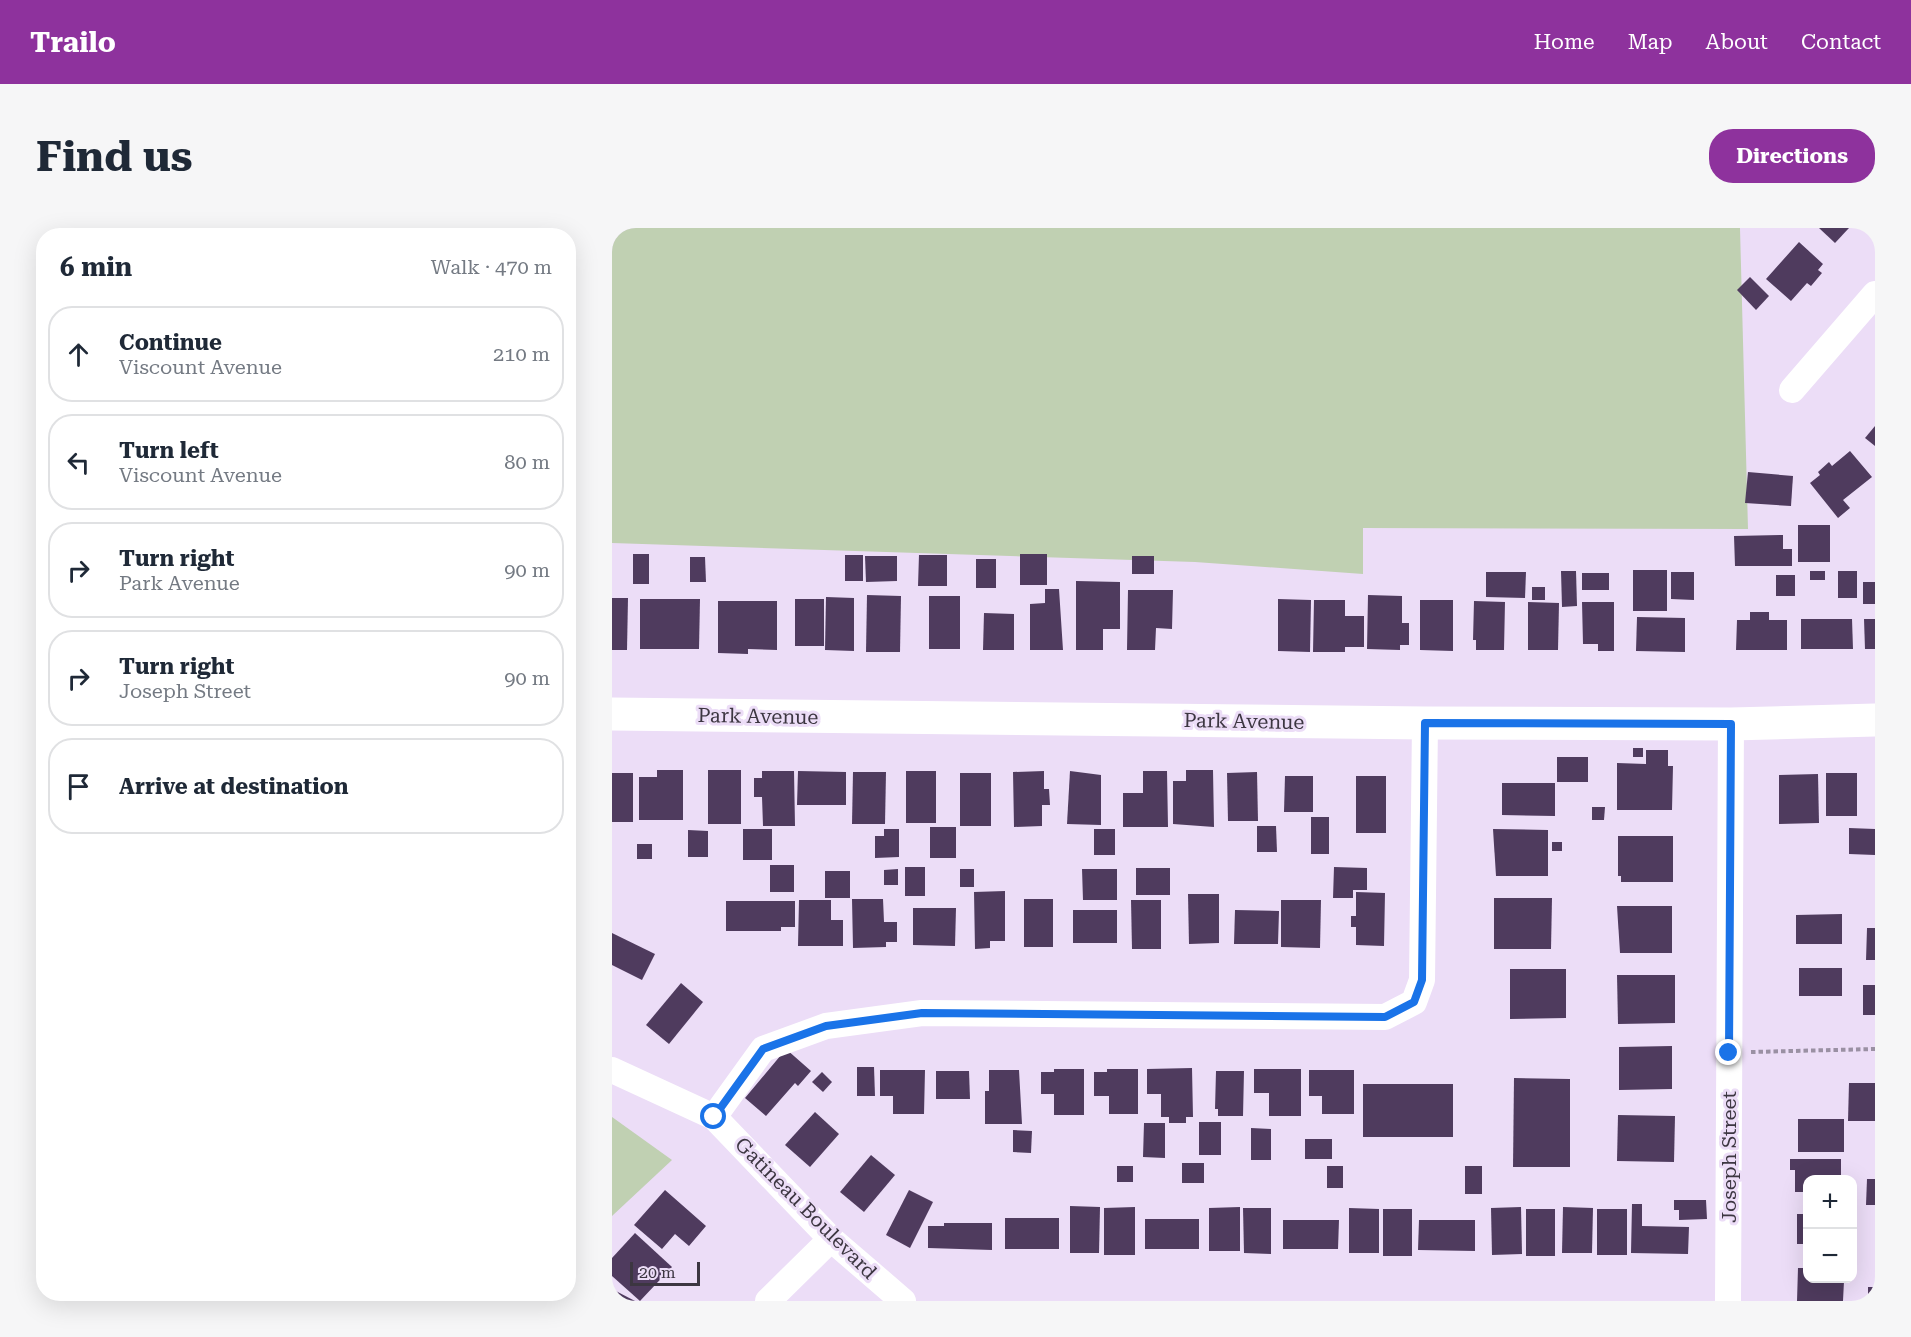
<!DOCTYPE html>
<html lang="en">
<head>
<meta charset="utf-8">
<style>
  :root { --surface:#fff; --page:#f6f6f7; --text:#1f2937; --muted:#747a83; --line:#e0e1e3; --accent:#8e329d }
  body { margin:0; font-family:"Roboto Serif",serif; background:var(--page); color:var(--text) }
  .controls { position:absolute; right:18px; bottom:18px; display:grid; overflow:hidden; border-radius:12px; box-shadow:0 6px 24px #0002 }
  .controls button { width:54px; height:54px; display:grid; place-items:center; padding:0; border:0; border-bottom:2px solid var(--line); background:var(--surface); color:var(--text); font:30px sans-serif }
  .scale { position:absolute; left:18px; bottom:15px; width:70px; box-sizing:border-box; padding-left:6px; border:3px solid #3c3641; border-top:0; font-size:16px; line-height:21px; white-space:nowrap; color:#3c3641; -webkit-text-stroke:4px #ecddf7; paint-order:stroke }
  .stop { position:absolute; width:18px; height:18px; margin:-14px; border:4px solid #1a73e8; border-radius:50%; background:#fff }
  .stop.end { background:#1a73e8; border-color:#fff; box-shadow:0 2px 6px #0008 }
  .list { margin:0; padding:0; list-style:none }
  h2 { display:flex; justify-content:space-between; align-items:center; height:78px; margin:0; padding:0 24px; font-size:26px }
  h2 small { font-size:20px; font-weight:400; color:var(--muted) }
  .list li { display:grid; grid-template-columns:39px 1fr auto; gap:18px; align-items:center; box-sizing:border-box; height:96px; margin:0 12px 12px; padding:0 12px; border:2px solid var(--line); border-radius:24px }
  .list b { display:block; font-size:22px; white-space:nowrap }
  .list p { margin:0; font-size:20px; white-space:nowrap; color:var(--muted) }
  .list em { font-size:20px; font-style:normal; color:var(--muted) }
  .icon { flex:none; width:33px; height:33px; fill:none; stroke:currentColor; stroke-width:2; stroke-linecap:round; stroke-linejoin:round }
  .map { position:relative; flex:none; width:1263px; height:1073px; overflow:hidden; border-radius:24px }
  header { display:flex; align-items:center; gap:36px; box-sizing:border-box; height:84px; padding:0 30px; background:var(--accent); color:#fff }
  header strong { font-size:28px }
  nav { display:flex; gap:33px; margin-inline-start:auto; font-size:21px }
  .intro { display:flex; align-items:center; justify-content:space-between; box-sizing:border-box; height:144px; padding:0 36px }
  h1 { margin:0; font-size:42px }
  .button { padding:15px 27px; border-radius:24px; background:var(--accent); color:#fff; font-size:21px; font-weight:700 }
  main { display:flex; gap:36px; padding:0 36px }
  aside { flex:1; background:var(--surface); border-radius:24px; box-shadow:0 6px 24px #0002 }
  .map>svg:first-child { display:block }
</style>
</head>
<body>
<header>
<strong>Trailo</strong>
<nav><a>Home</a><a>Map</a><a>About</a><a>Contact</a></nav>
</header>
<div class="intro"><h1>Find us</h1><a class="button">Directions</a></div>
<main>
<aside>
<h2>6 min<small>Walk · 470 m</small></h2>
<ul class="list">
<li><svg class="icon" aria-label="ahead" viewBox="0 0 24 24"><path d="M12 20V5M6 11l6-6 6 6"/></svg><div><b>Continue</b><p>Viscount Avenue</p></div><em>210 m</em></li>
<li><svg class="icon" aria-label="left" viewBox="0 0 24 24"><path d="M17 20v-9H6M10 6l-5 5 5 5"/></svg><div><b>Turn left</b><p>Viscount Avenue</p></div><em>80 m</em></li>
<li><svg class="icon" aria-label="right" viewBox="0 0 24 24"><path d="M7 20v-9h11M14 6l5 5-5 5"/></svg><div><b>Turn right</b><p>Park Avenue</p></div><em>90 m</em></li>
<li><svg class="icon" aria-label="right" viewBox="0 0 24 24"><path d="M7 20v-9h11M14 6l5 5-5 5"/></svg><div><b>Turn right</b><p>Joseph Street</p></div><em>90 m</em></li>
<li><svg class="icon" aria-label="arrive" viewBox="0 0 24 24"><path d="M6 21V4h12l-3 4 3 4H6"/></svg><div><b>Arrive at destination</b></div></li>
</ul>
</aside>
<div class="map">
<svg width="1263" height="1073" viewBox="0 0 1263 1073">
  <rect width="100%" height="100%" fill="#ecddf7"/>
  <g fill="#c0d0b2">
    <path d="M0,0h1128l8,301 -385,-1v46l-168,-12 -583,-19z"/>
    <path d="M0,889l60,43 -60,56z"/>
  </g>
  <g fill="#4f3b5e">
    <path d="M1207,0h30l-14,15z"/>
    <path d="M1187,14l24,22 -5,6 4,3 -11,13 -4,-3 -16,18 -25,-22z"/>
    <path d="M1138,49l19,19 -13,14 -19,-20z"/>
    <path d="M1263,198v20l-10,-8z"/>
    <path d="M1238,223l22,26 -29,23 7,8 -12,10 -28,-35 10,-8 -2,-3 11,-10 3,4z"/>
    <path d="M1136,244l45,4 -2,30 -46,-3z"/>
    <rect x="1186" y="297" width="32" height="37"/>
    <path d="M1171,307v14h9v17h-57l-1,-30z"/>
    <rect x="21" y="326" width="16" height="30"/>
    <rect x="408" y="326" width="27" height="31"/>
    <rect x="233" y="327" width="18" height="26"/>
    <path d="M307,327h28v31h-29z"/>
    <path d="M253,328h32v25l-31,1z"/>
    <rect x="520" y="328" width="22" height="18"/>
    <path d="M78,329h15l1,25h-16z"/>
    <rect x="364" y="331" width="20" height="29"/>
    <rect x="1021" y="342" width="34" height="41"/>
    <path d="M949,343h15l1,35 -15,1z"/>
    <rect x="1198" y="343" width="15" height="9"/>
    <rect x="1226" y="343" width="19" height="27"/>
    <path d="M874,344h40l-1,26 -39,-1z"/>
    <path d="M1059,344h23v28l-23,-1z"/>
    <rect x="970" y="345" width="27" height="17"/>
    <rect x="1164" y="347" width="19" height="21"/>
    <path d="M464,353l44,1v47h-17v21h-27z"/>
    <rect x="1251" y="354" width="12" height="22"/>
    <rect x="920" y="359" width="13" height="13"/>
    <path d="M433,361h14l4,61h-33v-46l15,-1z"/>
    <path d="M516,362h45l-1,39 -16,-1 -1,22h-28z"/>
    <path d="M255,367l34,1 -1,56h-34z"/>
    <path d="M756,367l34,1v27h7v22h-9v5l-33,-1z"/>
    <rect x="317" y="368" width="31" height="53"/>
    <path d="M214,369l28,1v53l-29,-1z"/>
    <path d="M0,370h16l-1,52h-15z"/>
    <path d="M28,371h60l-1,50h-59z"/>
    <rect x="183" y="371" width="29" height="47"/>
    <path d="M666,371l33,1 -1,52 -32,-1z"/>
    <path d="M702,372h31v16h19v31h-19v5h-32z"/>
    <path d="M808,372h33v51l-33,-1z"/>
    <path d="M106,373h59v49l-29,-1v5l-30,-1z"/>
    <path d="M862,373l31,1 -1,48h-28v-10h-3z"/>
    <path d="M916,374l31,1 -1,47h-30z"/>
    <path d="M970,374h32v49h-16v-7h-15z"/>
    <path d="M1138,384h19v8h18v30h-51l1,-30h13z"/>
    <path d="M372,385l30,1v36h-31z"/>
    <path d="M1025,389l48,1v34l-49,-1z"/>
    <path d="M1189,391h51l1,30h-52z"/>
    <path d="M1252,391h11v30h-10z"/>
    <rect x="1021" y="520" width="10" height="9"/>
    <path d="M1034,522h22v16h5l-1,44h-55v-47l29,1z"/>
    <rect x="945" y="529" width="31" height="25"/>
    <path d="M45,542h26v50h-44v-43h18z"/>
    <rect x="96" y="542" width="33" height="54"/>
    <path d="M574,542h27l1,57 -41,-3v-43h13z"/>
    <path d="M150,543h32l1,55h-32l-1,-29h-8v-19h8z"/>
    <path d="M186,543l48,1v33h-49z"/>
    <rect x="294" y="543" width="30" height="52"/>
    <path d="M432,543v18h5l1,16h-8v21l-28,1 -1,-55z"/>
    <path d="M458,543l31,4v50l-34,-1z"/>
    <path d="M531,543h24l1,56h-45v-34h20z"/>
    <path d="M241,544h33l-1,52h-33z"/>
    <path d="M645,544l1,49h-30l-1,-48z"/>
    <rect x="0" y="545" width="21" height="49"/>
    <rect x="348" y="545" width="31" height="53"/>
    <rect x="1214" y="545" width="31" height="43"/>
    <path d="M1206,546l1,49 -40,1v-49z"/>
    <path d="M673,548h28v36h-29z"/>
    <rect x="744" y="548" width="30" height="57"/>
    <path d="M890,555h53v33l-53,-1z"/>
    <path d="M980,579h13l-1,13h-12z"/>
    <rect x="699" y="589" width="18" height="37"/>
    <path d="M645,598h19l1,26h-20z"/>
    <rect x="318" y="599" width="26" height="31"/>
    <path d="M1237,600l26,1v26l-26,-1z"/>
    <rect x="131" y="601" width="29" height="31"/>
    <path d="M272,601h15v28l-24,1v-22h9z"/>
    <rect x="482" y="601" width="21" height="26"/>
    <path d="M881,601l55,1v46h-52z"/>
    <path d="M76,602l20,1v26h-20z"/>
    <path d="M1006,608h55v46h-52v-6h-3z"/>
    <rect x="940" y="614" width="10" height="9"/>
    <rect x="25" y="616" width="15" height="15"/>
    <rect x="158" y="637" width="24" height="27"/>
    <rect x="293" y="639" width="20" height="29"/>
    <path d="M722,639l33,1v22h-14v8h-20z"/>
    <rect x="524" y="640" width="34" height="27"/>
    <path d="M286,641v16h-14v-15z"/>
    <rect x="348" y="641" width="14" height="18"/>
    <path d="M470,641h35v31h-34z"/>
    <rect x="213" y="643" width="25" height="27"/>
    <path d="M393,663v50h-15v7l-15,1 -1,-57z"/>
    <path d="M744,664l29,1 -1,53 -28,-1v-18h-5v-11h5z"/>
    <path d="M576,666h31v49l-30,1z"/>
    <path d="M882,670h58l-1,51h-57z"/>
    <path d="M240,671h31l1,23h13v20h-11v5l-33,1z"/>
    <rect x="412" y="671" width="29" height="48"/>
    <path d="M187,672h32v20h12v26h-45z"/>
    <path d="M519,672h30v49h-29z"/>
    <path d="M669,672h40l-1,48 -39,-1z"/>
    <path d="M114,673h69v26h-14v4h-55z"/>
    <path d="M1005,678h55v47h-52z"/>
    <path d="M301,680h43l-1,38 -42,-1z"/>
    <rect x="461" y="682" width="44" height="33"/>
    <path d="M623,682l44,1 -1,33h-44z"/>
    <path d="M1230,686v30h-46v-29z"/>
    <path d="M1255,700h8v32h-9z"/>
    <path d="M0,705l43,21 -13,26 -30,-15z"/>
    <rect x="1187" y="740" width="43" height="28"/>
    <path d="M898,741h56v49l-56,1z"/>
    <path d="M1005,747h58v48l-57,1z"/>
    <path d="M69,755l22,19 -34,42 -23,-19z"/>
    <rect x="1251" y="757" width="12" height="30"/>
    <path d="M1060,818v43l-53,1v-43z"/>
    <path d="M174,821l25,22 -13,15 -3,-3 -29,33 -21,-18z"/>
    <path d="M245,839h17l1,29h-18z"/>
    <path d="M580,840l1,49h-7v6h-17v-6h-8v-23h-14v-25z"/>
    <path d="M442,841h30v46h-30v-21h-13v-22h13z"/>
    <path d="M495,841h31v45h-29v-18h-15v-24h13z"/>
    <path d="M642,841h47v47h-32v-23h-15z"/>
    <path d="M268,842h45l-1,44h-31v-18h-13z"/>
    <path d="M377,842h30l3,54h-37v-33h4z"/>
    <path d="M697,842h45v44h-32v-18h-13z"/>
    <path d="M324,843h33l1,28h-34z"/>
    <path d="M604,843h28l-1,45h-25v-7h-3z"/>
    <path d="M210,844l10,10 -9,10 -11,-10z"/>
    <path d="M902,850l56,1v88h-57z"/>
    <path d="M1237,855h26v38h-27z"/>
    <rect x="751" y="856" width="90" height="53"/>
    <path d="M203,884l24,22 -29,33 -25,-22z"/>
    <path d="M1006,887l57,1 -1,46 -57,-1z"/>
    <rect x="1186" y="891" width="46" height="33"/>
    <rect x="587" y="894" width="22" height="33"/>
    <path d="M532,895h21v35l-22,-1z"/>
    <path d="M639,900l20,1v31h-20z"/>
    <path d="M401,902l19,1 -1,22 -18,-1z"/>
    <rect x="693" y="911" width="27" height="20"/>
    <path d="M259,927l24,20 -31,37 -24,-20z"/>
    <path d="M1178,931h51v21h-33v12h-13v-22h-5z"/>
    <rect x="570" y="935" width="22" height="20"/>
    <rect x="505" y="938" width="16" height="16"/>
    <rect x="715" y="938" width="16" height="22"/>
    <rect x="853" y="938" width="17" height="28"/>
    <path d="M1255,951h8v26h-9z"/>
    <path d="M53,962l41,36 -17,20 -14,-12 -13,15 -28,-24z"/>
    <path d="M297,962l24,12 -23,46 -24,-13z"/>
    <path d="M1062,972h32l1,19 -28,1v-10h-5z"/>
    <path d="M1020,976h10v22l47,1 -1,27 -57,-1z"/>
    <path d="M458,978l30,1 -1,46h-29z"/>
    <path d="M523,979v48h-31v-47z"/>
    <path d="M628,979v44h-31v-43z"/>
    <path d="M909,979l1,47 -30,1 -1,-47z"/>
    <path d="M951,979l30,1 -1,45h-30z"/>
    <path d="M631,980h28v46l-27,-1z"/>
    <path d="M737,980l30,1v44h-30z"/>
    <rect x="771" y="981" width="29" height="47"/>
    <rect x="914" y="981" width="29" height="47"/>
    <rect x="985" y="981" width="30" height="46"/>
    <rect x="1185" y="986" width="11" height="30"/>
    <rect x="393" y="990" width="54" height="31"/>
    <rect x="533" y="991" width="54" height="30"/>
    <path d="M671,992h56l-1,29h-55z"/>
    <path d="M807,992h56v31l-57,-1z"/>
    <path d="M332,995h48v27l-64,-2v-22h16z"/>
    <path d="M23,1005l37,34 -32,34 -28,-25v-18z"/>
    <path d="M1186,1040h10v10h33l3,3 -1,20h-46z"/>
    <rect x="1256" y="1059" width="7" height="14"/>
    <path d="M0,1061l23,12h-23z"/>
  </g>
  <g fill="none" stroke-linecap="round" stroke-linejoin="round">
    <path stroke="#9a90a3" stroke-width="4" stroke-dasharray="4.5 3" stroke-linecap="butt" d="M1139,824l124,-3"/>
    <g stroke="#fff" stroke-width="26">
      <path d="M1180,162l83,-96"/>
      <path d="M0,842l102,47 117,122 72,62"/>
      <path d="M102,889l49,-68 63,-23 96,-13 463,4 29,-15 8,-22 3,-257"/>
      <path d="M156,1073l63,-62"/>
      <path d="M1116,1073l3,-577"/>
    </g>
    <path stroke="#fff" stroke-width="33" d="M0,486l813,9 306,1 144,-4"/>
  </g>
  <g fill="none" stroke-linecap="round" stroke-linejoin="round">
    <path stroke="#1a73e8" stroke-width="8" d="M102,889l49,-68 63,-23 96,-13 463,4 29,-15 8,-22 3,-257 306,1 -2,329"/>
  </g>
  <g text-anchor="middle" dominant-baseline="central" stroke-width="6" stroke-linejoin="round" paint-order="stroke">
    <g font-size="20" fill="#3c3641" stroke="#ecddf7">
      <text transform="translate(146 488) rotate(1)">Park Avenue</text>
      <text transform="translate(632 493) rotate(1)">Park Avenue</text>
      <text transform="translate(1117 929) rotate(-90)">Joseph Street</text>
      <text transform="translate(194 980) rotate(45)">Gatineau Boulevard</text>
    </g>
  </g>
</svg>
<div class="controls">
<button>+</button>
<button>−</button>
</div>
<div class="scale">20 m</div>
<div class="stop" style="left:102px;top:889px"></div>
<div class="stop end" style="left:1117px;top:825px"></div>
</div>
</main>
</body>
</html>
